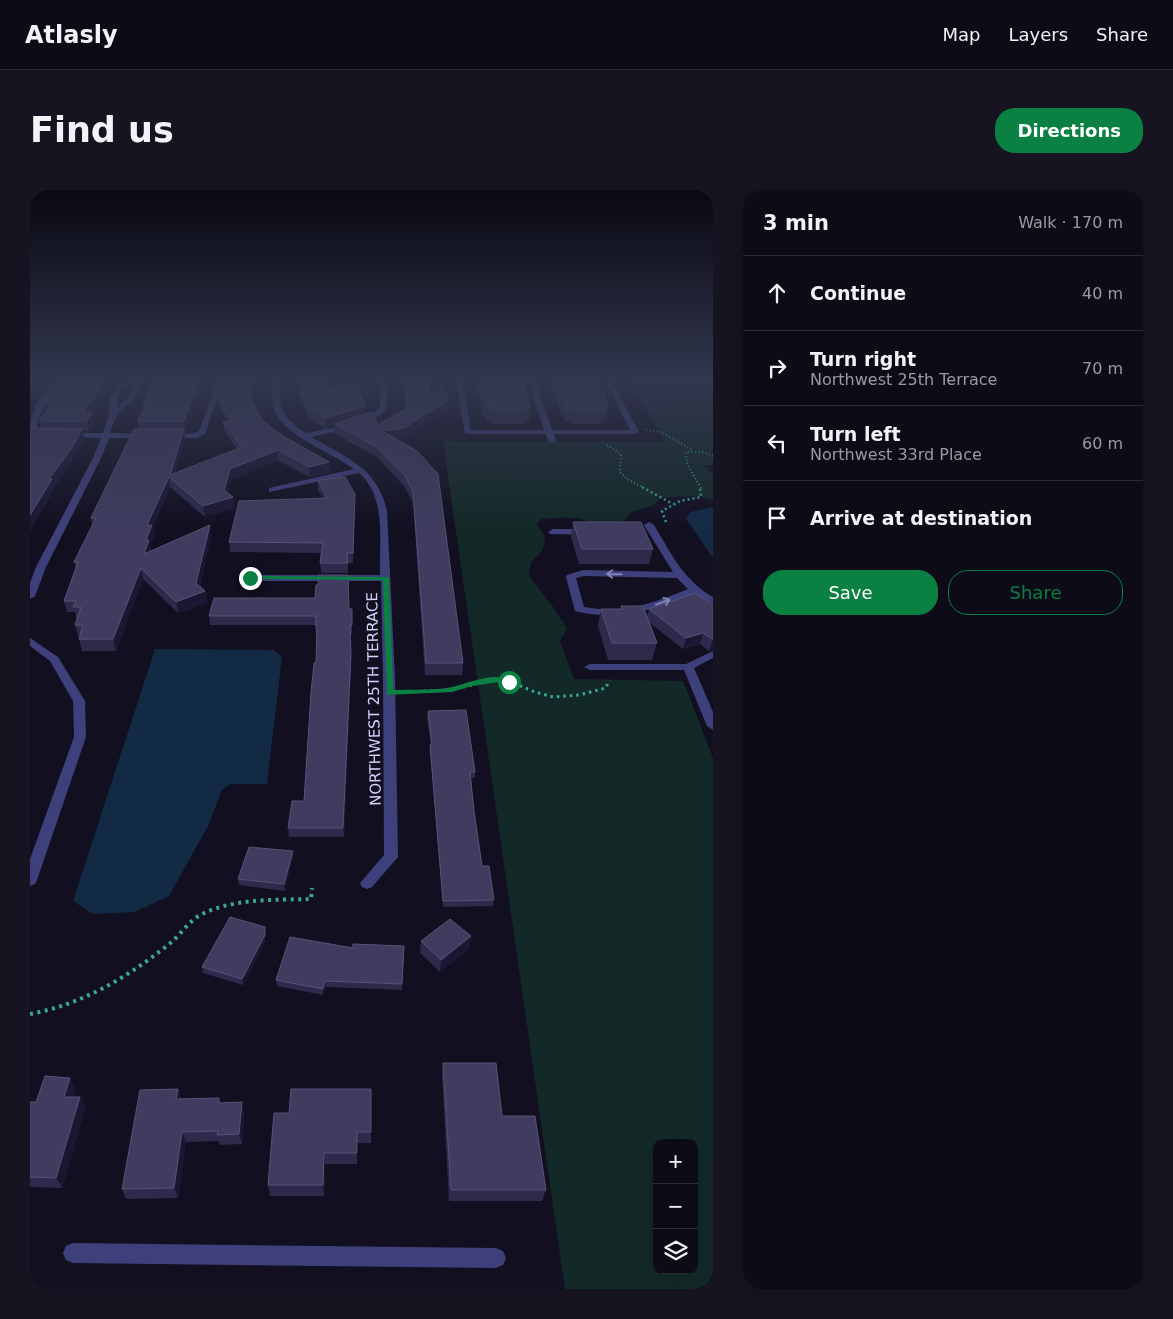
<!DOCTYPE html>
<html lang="en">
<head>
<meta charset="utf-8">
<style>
  :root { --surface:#0d0b18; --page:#161421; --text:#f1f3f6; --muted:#9a9ba2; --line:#2d2b37; --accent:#0b8043 }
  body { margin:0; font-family:"DejaVu Sans",sans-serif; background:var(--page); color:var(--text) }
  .controls { position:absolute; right:15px; bottom:15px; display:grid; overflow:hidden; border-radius:10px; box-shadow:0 5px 20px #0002 }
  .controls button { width:45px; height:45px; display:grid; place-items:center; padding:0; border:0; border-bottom:1px solid var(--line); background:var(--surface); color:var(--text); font:25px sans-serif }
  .stop { position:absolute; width:15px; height:15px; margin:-11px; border:4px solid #0b8043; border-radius:50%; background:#fff }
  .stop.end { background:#0b8043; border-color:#fff; box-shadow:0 1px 5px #0008 }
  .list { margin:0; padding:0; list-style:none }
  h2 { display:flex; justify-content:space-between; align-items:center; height:65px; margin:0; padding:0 20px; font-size:21px }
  h2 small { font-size:16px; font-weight:400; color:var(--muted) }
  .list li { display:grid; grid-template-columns:32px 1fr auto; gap:15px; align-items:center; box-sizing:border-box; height:75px; padding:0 20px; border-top:1px solid var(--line) }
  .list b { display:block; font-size:19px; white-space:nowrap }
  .list p { margin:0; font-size:16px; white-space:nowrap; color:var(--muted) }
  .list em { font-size:16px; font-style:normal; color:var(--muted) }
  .actions { display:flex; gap:10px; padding:15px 20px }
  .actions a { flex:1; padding:11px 0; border:1px solid var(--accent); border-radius:20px; text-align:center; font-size:18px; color:var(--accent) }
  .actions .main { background:var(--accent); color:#fff }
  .icon { flex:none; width:28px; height:28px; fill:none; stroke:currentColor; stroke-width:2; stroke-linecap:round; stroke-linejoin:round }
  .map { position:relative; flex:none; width:683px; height:1099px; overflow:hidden; border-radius:20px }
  header { display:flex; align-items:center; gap:30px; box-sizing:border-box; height:70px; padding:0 25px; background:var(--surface); border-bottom:1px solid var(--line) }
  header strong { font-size:24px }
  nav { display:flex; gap:28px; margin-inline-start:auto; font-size:18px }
  .intro { display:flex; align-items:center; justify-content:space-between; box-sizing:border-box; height:120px; padding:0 30px }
  h1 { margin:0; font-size:35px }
  .button { padding:12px 22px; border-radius:20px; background:var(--accent); color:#fff; font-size:18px; font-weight:700 }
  main { display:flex; gap:30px; padding:0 30px }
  aside { flex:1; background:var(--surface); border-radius:20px; box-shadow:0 5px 20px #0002 }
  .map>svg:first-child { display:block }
</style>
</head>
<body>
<header>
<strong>Atlasly</strong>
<nav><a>Map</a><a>Layers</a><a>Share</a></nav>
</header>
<div class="intro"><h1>Find us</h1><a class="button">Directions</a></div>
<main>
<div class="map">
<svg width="683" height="1099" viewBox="0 0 683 1099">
  <rect width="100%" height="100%" fill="#110f20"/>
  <path fill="#132927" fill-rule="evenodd" d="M637,188h46v87h-9l9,10v25l-15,-4 -40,2 -1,4 -8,5 -19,5c-2,14 -31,15 -42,11 -6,-3 1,-2 -7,-4 -13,-2 -27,-1 -40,0l-4,6 7,10 1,7 -3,9 -11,11 -2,13c12,18 28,34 38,54l-7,12 14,38 109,2 30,77v531h-148l-122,-848 222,1 -18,-31 6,2c19,-15 11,-16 14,-35zM627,953h37v127h-37z"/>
  <g fill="#132a45">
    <path d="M600,188h37c-3,19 5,20 -14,35l-6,-2z"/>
    <path d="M683,317v51l-27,-39 5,-7z"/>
    <path d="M125,459l119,1 8,7 -15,127h-37l-8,6 -14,36 -39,70 -34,16 -42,2 -20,-13z"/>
  </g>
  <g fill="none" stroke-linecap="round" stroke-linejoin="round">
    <g stroke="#39a899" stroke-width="2" stroke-dasharray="1 2.5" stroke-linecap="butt">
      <path d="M453,224h2"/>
      <path d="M616,240l15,2 31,18"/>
      <path d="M577,255l14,9 -1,18 7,7 17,9"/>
      <path d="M671,298l-14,-24 -1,-12h17l10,4"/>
    </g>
    <g stroke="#39a899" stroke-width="2.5" stroke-dasharray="2 3" stroke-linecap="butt">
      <path d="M612,297l31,17"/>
      <path d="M636,332l-4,-11 18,-10 21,-4 -1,-10"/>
    </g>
    <path stroke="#39a899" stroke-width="3" stroke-dasharray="2.5 4" stroke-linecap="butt" d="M375,502l46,-2 42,-10 16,1 26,11 18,5 26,-2 27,-7 3,-8"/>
    <path stroke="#39a899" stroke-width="4" stroke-dasharray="3 4.5" stroke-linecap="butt" d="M0,824c53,-10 96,-36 138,-69 12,-9 21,-25 34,-31 33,-16 74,-14 109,-15l1,-11"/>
    <g fill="#3e407b" fill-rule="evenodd">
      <path d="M29,188h7c-16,16 -26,30 -30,52l14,5 -4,2 -16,-4c0,-21 11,-43 29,-55z"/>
      <path d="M104,188h9c-1,18 -13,24 -25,36 -4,5 -6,13 -8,19l36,1 4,2 -4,2h-37l-7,18 -56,111 -11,29 -5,3v-16l6,-16 58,-111 7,-18 -35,-1 -4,-2 4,-2h37l6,-18v-19l10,-10zM106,192l-4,12 -15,14v-12l6,-8z"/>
      <path d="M188,188h6l-19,56 -9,4h-30l-1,-2c10,-6 24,1 34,-5z"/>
      <path d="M247,188h6c-7,28 -2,39 23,55 17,-3 65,-11 74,-26v-24l-7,-5h8l5,4 1,25c-6,17 -59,26 -76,30 35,21 65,29 76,73l8,168 3,179 -26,30 -5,2 -5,-2 -2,-4 24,-28 -1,-177 -2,-97h-131l-5,-3 5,-3h130c-1,-33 7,-78 -21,-102l-90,19v-4l85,-19c-23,-18 -79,-35 -82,-68 -1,-8 3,-16 5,-23z"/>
      <path d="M426,188h6l9,52h73l-16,-52h6l18,52h78l-26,-52h6l29,54 -4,2h-81l2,7 -4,2 -4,-2 -2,-7h-81z"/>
      <path d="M619,332l5,3c17,28 29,55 59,72v7l-20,-10c-39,16 -75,28 -118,17l-9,-34 1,-2 16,-5 90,2 -29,-47zM554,386l93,2 11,11c-37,15 -64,25 -104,18l-8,-29z"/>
      <path d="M523,339h36l5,3 -5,3 -39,-1 -2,-2z"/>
      <path d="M0,448l28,19 27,44 1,36 -49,143 -2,4 -5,2v-27l44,-122 -1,-36 -23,-40 -20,-15z"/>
      <path d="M683,461v7l-19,10 19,44v18l-6,-4 -23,-56h-94l-6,-3 6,-3h96z"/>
      <path d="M43,1053l423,5 7,3 3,7 -3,7 -7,3 -423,-5 -7,-3 -3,-7 3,-7z"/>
    </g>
  </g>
  <g fill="#2e2a4c">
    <path d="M32,188l30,35 2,9 -5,9h-7l2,8 -11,20 -19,28v2l-24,42 11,-103 -2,-7 8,-11 -2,-7z"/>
    <path d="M174,188l-18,53h-2l1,8 -10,34 62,-24 -13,-18 -1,-9 4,-1 -9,-18 -1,-9 35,2 -1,3 1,3 11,19 20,15 46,26 1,11 -21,4 -31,-17 -47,20 -4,13 6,4 1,11 -29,9 -35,-30 -17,40 1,9 -4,10 1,5 60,-15 -11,50 5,5 2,12 -29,10 -35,-34 -27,72h-34l-3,-12 1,-3h-2l-3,-11 2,-7h-1l-1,-6h-8l-3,-11 12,-32 -2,-7 18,-36 -1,-8 48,-89 -2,-8 7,-12 -1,-5z"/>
    <path d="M176,188h10l-4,12z"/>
    <path d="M271,188h23l-1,10 43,18v8l12,11 28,-16 -2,-31h23l3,16 19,5 -1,10 -44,29 -8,1 21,12 46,212 -1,12h-37l-12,-172 -8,-16 -28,-30 -42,-23v-9l-10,3 -16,-10 -10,-22v-10z"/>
    <path d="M445,188h47l8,29 -1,14h-5v3h-31l-1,-3h-6l-1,-8h-2z"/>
    <path d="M517,188h48l13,30 -2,14h-3l-1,2h-31l-1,-2h-5z"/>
    <path d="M288,290l37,24 -2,59h-5v10h-27l-1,-10 1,-10 -91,-1 -1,-10 94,-44 -5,-8z"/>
    <path d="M543,332l80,27 -4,15h-70l-8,-27z"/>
    <path d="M683,415v44l-4,2 -9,-7 -17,5 -34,-27 8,21 -5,17h-44l-10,-34 3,-17h19l1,-3 26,11 2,-8z"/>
    <path d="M322,419v25h-2l1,28 -7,175h-55l-1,-9 16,-27 12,-138 1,-29h-1l-1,-9h-105l-1,-9z"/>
    <path d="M398,521l47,61v6h-4l3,33 8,55 12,34 -1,6 -50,1 -13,-156v-6h1l-4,-28z"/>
    <path d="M263,661v6l-8,34 -46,-6 -1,-6z"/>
    <path d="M235,737v14l-22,44 -40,-12 -1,-6z"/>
    <path d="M441,746l-2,13 -29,23 -20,-19 1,-12z"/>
    <path d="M374,756l-2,44 -76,-3 -3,8 -46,-9 -1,-6 77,-32z"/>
    <path d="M413,873l59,53 44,74 -4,11h-93l-7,-127z"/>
    <path d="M40,888l5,11 -2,8h7l5,11 -23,80 -32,-1v-85h6z"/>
    <path d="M148,899l3,10 38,-1 1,5 24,9 -2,32 -22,1 -1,-4 -33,1 -8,56 -52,1 -4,-10z"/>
    <path d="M341,899v54h-14v21h-32l-1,32h-54l-2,-11 21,-72z"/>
  </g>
  <g fill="#1b1733">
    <path d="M77,188h7l-29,44 -2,-9z"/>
    <path d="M169,188h5l-18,53 -2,-10z"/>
    <path d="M182,188h4l-4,12 -1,-9z"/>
    <path d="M224,188h3l-7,25v-10z"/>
    <path d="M419,209l-1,10 -44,29 -22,3v-10z"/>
    <path d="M336,216v9l-41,13v-10z"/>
    <path d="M62,223l2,9 -5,9 -2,-10z"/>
    <path d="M52,239l2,10 -11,20 -19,28v2l-24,42v-16l19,-36z"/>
    <path d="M154,239l1,10 -12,42 -3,-6z"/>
    <path d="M248,260v10l-47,20 -5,20 7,-3 1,11 -29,9 -2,-11 21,-16 6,-21z"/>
    <path d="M299,272l1,11 -21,4v-10z"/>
    <path d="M139,287l1,10 -17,40 1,9 -4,10 1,5 -5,15 -2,-12 2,-14 1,-15z"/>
    <path d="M325,304v10l-2,59v-10z"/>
    <path d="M180,335l1,11 -13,58 7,-3 2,12 -29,10 -2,-11 20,-19z"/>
    <path d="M111,378l2,11 -27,72 -3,-12z"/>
    <path d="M673,443l-3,11 -17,5 3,-11z"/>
    <path d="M683,449v10l-4,2z"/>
    <path d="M321,464v8l-7,175 -1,-9z"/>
    <path d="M263,661v6l-8,34 -1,-7z"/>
    <path d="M235,737v14l-22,44 -1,-6z"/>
    <path d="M441,746l-2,13 -29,23 1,-12z"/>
    <path d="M295,791l1,6 -3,8v-6z"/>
    <path d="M40,888l5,11 -5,19 -6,-11z"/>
    <path d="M148,899l3,11 -5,-1z"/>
    <path d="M50,907l5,11 -23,80 -6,-10z"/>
    <path d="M212,912l2,10 -2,32 -3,-10z"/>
    <path d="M152,942l4,10 -8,56 -4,-10z"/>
    <path d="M294,963l1,11 -1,32 -1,-11z"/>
  </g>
  <g fill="#3f3c5f" stroke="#575377">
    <path d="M32,188h45l-24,35h9l-5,8h-48l14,-18h-8z"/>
    <path d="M126,188h43l-15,43h-47l10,-17h-4z"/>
    <path d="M192,188h32l-4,15 2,9 11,19 20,15 46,26 -20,5 -31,-17 -48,19 -6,21 9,7 -30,9 -34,-29 -22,48h5l-6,15h3l-5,14 66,-29 -14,58 9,8 -29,11 -35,-34 -28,71h-34l4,-14h-8l6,-18h-8l3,-6h-12l14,-39h-4l22,-44h-5l43,-89h50l-14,46 72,-28 -19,-25 8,-1 -14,-27z"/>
    <path d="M271,188h22l-1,10 35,-3 9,21 -41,12 -17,-10 -9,-22z"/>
    <path d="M375,188h22l3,16 11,-7 8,12 -45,29 -22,3 35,20 21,23 25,189h-37l-13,-171 -8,-16 -28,-29 -42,-23 36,-12 7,13 29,-17z"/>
    <path d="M449,188h43l8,29h-5v3h-31l-1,-3h-5l-2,-8h-2z"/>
    <path d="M524,188h41l11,22 2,8h-4l1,2h-32l-1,-2h-5z"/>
    <path d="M3,238l49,1 -11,20 -22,30h3l-22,36v-83z"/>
    <path d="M315,287l10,17 -2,59h-6l1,10h-28l3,-20 -94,-1 10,-41 88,-3 -9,-18z"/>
    <path d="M543,332h68l12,27h-71z"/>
    <path d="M289,385h29l1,34h3v16h-2l1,29 -8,174h-55l4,-27h12l7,-108 3,-30h2l1,-38h-2l1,-9h-107l5,-18h101l1,-13h2z"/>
    <path d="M665,403l18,12v34l-10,-6 -17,5 -37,-29z"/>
    <path d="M591,416h22l14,37h-45l-11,-34h21z"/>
    <path d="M436,520l9,62h-5l4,39 8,55h7l5,34 -51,1 -13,-156h2l-4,-34z"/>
    <path d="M219,657l44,4 -9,33 -46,-5z"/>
    <path d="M200,727l35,10v8l-23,44 -40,-12z"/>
    <path d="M420,729l21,17 -30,24 -20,-19z"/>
    <path d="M260,747l63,11v-4l51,2 -2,38 -77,-3 -2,8 -47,-9z"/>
    <path d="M413,873h53l6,53h33l11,74h-95z"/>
    <path d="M15,886l25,2 -6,19h16l-24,81 -26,-1v-75h6z"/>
    <path d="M148,899l-2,10 43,-1v5l23,-1 -3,32 -22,1 1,-4 -36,1 -8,56 -52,1 18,-99z"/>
    <path d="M261,899h80v43h-14v21h-33l-1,32h-55l6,-72h15z"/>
  </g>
  <defs><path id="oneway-shaft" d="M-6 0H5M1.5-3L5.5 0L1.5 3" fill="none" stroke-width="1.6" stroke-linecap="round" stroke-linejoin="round" transform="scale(1.25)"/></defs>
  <g stroke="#8282b5">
    <use href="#oneway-shaft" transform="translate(584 384) rotate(-179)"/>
    <use href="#oneway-shaft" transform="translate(633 412) rotate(-20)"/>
  </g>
  <linearGradient id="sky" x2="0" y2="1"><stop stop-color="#090812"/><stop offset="0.55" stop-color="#32374e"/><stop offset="1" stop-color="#32374e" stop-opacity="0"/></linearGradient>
  <rect width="683" height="342" fill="url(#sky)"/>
  <path fill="#0b8043" d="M220,386l139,1 4,113c19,-1 41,1 59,-3 18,-4 44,-17 61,-5l-4,2 -10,-2 -27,4 -20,6 -65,3 -4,-115 -135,-1 -1,-1z"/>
  <g text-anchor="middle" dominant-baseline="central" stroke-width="4" stroke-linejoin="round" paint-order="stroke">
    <g font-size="15" fill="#d4d2fb" stroke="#110f20">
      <text transform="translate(344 509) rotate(-91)">NORTHWEST 25TH TERRACE</text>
    </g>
  </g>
</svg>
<div class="controls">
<button>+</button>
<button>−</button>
<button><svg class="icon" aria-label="layers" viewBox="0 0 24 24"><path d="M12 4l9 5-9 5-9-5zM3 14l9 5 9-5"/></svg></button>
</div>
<div class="stop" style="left:479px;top:492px"></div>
<div class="stop end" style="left:220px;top:388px"></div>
</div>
<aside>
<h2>3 min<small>Walk · 170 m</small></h2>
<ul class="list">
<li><svg class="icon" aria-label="ahead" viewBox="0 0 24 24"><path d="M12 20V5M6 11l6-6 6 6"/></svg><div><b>Continue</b></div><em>40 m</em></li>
<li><svg class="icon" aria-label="right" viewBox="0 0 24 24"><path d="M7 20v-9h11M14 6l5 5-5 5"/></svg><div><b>Turn right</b><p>Northwest 25th Terrace</p></div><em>70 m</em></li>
<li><svg class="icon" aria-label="left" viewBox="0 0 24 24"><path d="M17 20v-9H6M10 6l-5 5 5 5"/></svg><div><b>Turn left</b><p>Northwest 33rd Place</p></div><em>60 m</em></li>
<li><svg class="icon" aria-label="arrive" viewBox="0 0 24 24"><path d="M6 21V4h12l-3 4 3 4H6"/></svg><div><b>Arrive at destination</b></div></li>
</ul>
<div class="actions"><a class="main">Save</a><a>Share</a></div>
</aside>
</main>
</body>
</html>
